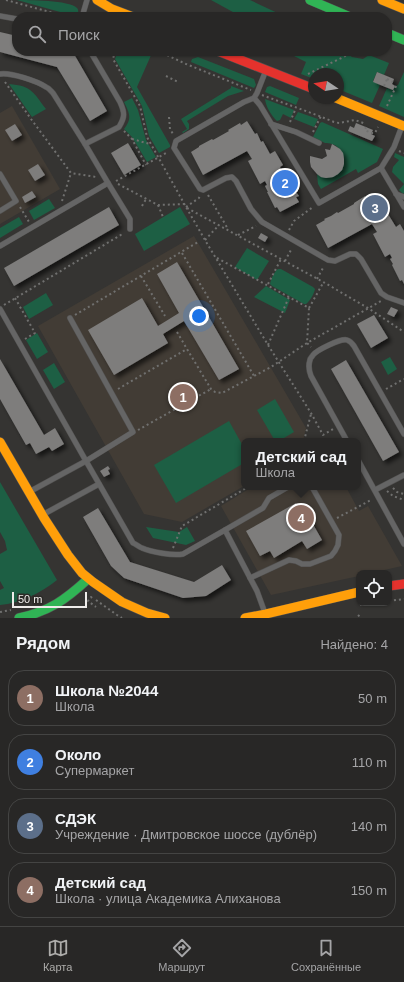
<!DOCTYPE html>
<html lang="ru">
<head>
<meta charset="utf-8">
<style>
  :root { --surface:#282726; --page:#302f2e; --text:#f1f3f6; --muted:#a5a5a7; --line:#444443; --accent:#adacaa }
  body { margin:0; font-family:Arial,sans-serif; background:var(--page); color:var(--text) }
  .controls { position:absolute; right:12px; bottom:12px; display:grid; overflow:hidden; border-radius:8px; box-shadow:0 1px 3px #0004 }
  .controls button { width:36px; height:36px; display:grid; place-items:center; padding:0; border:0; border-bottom:1px solid var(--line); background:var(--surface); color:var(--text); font:20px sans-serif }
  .compass { position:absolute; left:308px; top:68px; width:36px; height:36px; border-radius:50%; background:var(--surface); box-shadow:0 1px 3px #0004; rotate:282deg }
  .scale { position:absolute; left:12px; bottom:10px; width:75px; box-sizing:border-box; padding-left:4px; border:2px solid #eeecea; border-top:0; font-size:11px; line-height:14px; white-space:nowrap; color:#eeecea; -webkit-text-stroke:3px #2c2a27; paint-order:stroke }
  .you { position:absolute; left:199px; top:316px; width:14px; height:14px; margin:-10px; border:3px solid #fff; border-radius:50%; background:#1a73e8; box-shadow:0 0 0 6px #1a73e833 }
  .badge { display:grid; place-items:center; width:26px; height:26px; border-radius:50%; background:var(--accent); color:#fff; font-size:13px; font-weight:700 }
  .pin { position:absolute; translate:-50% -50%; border:2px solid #fff; box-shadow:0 1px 4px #0006 }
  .popup { position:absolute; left:241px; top:438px; width:120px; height:52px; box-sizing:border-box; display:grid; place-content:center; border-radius:8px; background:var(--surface); filter:drop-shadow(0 1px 3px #0005); font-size:13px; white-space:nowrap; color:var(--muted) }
  .popup b { font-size:15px; color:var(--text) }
  .popup::after { content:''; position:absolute; left:50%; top:100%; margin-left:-8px; border:8px solid transparent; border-top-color:var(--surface) }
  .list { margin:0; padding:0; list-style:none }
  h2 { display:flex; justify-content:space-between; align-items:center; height:52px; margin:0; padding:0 16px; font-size:17px }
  h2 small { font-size:13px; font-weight:400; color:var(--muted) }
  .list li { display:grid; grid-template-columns:26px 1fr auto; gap:12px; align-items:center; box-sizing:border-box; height:56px; margin:0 8px 8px; padding:0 8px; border:1px solid var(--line); border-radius:16px }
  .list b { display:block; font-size:15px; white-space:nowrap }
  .list p { margin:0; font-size:13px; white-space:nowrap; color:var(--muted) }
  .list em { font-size:13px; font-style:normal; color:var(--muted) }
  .icon { flex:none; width:22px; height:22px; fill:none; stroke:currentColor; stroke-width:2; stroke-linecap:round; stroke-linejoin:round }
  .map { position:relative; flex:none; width:404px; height:618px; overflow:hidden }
  .search { position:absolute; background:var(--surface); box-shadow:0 1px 3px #0004; left:12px; right:12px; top:12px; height:44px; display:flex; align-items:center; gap:10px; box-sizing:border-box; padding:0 14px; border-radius:16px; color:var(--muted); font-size:15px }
  .sheet { height:308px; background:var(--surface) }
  nav { display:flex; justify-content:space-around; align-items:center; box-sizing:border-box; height:56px; border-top:1px solid var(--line); background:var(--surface); font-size:11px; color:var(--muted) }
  nav a { display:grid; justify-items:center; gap:2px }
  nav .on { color:var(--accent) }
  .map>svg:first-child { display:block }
</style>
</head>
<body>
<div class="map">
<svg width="404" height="618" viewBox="0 0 404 618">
  <defs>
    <filter id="shadow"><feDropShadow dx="3.5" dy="3.5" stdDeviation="2" flood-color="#0009"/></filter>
  </defs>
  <rect width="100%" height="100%" fill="#353432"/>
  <g fill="#423c35">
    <path d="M12,106l48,83 -60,35v-111z"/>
    <path d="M194,236l112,192 -3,13h-59v45l-62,36 -38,-8 -106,-188z"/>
    <path d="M252,487h94l13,24 9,-5 34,60 -31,7h-12v3l-88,19 -50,-89z"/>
  </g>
  <g fill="#1d5f44">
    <path d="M17,0c12,0 52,0 60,8 2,2 1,6 1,9z"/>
    <path d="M211,0h39l36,17h-44z"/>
    <path d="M118,51h29l5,2 -15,34 33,58v2l-11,6 -10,-17 -7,-30 -27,-47z"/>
    <path d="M288,51h56l8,6 11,2 6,-4 20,8 -5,12 -7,-3 -4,9 7,4 -8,18 -34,-14v-15h-24v5l-13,-5 5,-12 -12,-6z"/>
    <path d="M198,57l56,22 2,6 -2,3 -63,-26 1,-3z"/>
    <path d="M404,72v45l-25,-11 8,-18 6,2 2,-4 3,-1z"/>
    <path d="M9,84c23,2 24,8 37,25l-14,8z"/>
    <path d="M231,86l13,5 -16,5 -41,25 2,3v5l-6,4 -1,-1 5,-3 -6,-10 50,-31z"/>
    <path d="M270,86l29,12 -3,7 -31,-13 2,-5z"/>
    <path d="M132,98l6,12 8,30 10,17 -9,5 -15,-25 -8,-8c8,-10 6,-15 0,-27z"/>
    <path d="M265,99l29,11 -3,8 -8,-4 -3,6 -3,1c-6,-6 -11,-14 -12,-22z"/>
    <path d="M298,112l20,7 -4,8 -20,-8z"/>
    <path d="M322,122l61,27 -6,13 -19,11 -2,-4 -35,20 -3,-5 -1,-10 4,3 23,-13c0,-9 -3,-17 -12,-20 -2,-1 -5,-1 -7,-1 -4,-2 -8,-4 -12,-6l7,-14z"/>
    <path d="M395,153l9,4v36l-1,1 -4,-4 5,-6 -12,-12 1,-5 6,-7 -5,-3z"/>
    <path d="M49,199l6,9 -21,12 -5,-9z"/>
    <path d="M180,207l10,17 -46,27 -9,-17z"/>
    <path d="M19,217l4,7 -23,14v-10z"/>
    <path d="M247,248l22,13 -12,19 -22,-13z"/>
    <path d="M278,269h3l32,18 2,2c-1,5 -5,12 -9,15h-2l-32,-18 -2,-2c1,-5 4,-12 8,-15z"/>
    <path d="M266,286l24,14 -5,13 -31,-16z"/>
    <path d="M46,293l7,12 -24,14 -6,-12z"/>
    <path d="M37,333l11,19 -11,7 -11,-19z"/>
    <path d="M390,357l7,12 -9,6 -7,-13z"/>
    <path d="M54,363l11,19 -11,7 -11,-19z"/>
    <path d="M275,399l19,33 -15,9h-4l-18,-31z"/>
    <path d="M229,421l15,27v15l-68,40 -22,-38z"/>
    <path d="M0,482l57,98c-16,13 -36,23 -57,25v-15l4,-2 -4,-7v-27l7,-4 -2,-9 -5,-9z"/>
    <path d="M146,527l33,5 8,-5 8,14 -9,4 -33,-7z"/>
  </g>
  <g fill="#7e7d7c" filter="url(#shadow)">
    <path d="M0,32l17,4v15h53l4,3 33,57 -17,10 -33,-54 -57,-15z"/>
    <path d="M377,72l17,7 -2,5 3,2 -2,4 -20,-8z"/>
    <path d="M247,121l8,13 2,-1 4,9 2,-1 7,13 5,-3 8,14 -3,2 4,9 2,3 3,-1 1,3 2,-1 6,12h-2l3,4 -3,1 3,5 -19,10 -3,-5 -2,1 -8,-16h1l-3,-6 2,-1 -2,-4 -5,3 -12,-23 4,-2 -5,-8 -44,24 -12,-23 8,-5v-1l13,-7 1,1 16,-9 -1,-1 12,-7 1,2z"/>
    <path d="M356,123l17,7 -2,4 4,2 -3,5 -24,-10 2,-5 4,2z"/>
    <path d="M15,124l7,11 -10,6 -7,-11z"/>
    <path d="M128,143l13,22 -17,10 -13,-22z"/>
    <path d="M332,144l8,5 3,4 1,6v5l-2,6 -4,4 -5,3 -7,1 -5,-1 -4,-3 -6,-7 -1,-5v-6l12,3 5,-3 -2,-7 5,1z"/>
    <path d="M38,164l7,11 -10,6 -7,-11z"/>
    <path d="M32,191l4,6 -11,6 -3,-6z"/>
    <path d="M373,194l7,13 2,-1 4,9 2,-1 8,13 4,-3 4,7v53l-2,-4 -2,1 -8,-16 1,-1 -3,-5 2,-1 -2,-4 -5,3 -12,-23 4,-2 -5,-8 -44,24 -12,-23 9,-5 -1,-1 7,-3 6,-4 1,1 16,-9v-1l11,-7 1,2z"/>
    <path d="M109,207l10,18 -105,61 -10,-18z"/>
    <path d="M261,233l7,4 -3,5 -7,-4z"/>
    <path d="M177,262l62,107 -20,11 -35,-59 -21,13 5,9 -54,32 -26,-45 54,-32 16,28 21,-13 -22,-39z"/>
    <path d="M391,307l7,3 -4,7 -7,-3z"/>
    <path d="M374,315l14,23 -17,10 -14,-24z"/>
    <path d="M0,359l44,76 11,-7 9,16 -12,7 -3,-4 -13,7 -6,-11 -4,2 -26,-46z"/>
    <path d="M346,360l53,92 -16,9 -52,-92z"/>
    <path d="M108,466l2,3 -2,1 2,4 -6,3 -4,-6z"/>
    <path d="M296,503l10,18 4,-2 12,21 -15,9 -5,-8 -28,17 -4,-7 -10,5 -14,-25z"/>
    <path d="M98,508l32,54 64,20 28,-17 9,15 -25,16 -23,2 -59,-20 -13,-12 -28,-49z"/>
  </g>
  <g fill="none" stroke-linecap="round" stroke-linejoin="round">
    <defs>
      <g id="lane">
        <path d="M0,16l17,3"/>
        <path d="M82,17l5,-17"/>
        <path d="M266,70l-9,23 -3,5 -10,4 -68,39 -2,7 26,41 3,1 23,-12 6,-1 4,4 15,28 11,13 66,38 7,1 15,-7h6l5,5 20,34 6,4 17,6"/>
        <path d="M0,74c10,-2 37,7 46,13 3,1 5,4 7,6l32,51 23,39"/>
        <path d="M254,98l6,7 59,98 62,-35 23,39"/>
        <path d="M271,124l25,8 23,11"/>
        <path d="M85,144l34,-17c6,-10 6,-14 1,-25l-30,-51"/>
        <path d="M381,168l13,-21 8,-21"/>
        <path d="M0,174l16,27 -16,10"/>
        <path d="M396,194l8,3"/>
        <path d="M0,246l108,-63 22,36v10"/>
        <path d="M0,309l86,152 47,82c3,1 6,4 9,5 9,4 31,8 41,6l42,-24 32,61 8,22"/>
        <path d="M347,441l-36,-65c-2,-5 -3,-10 -1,-16 0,-2 2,-3 3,-5 4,-5 28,-17 34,-15 3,1 5,3 7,6l50,88"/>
        <path d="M358,460l46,84"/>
        <path d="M375,490l29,-15"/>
        <path d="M29,492l57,-31 47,-29 -63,-114"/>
        <path d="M44,514l55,-30"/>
        <path d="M225,530l38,-22 6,-10 19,-11"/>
        <path d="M250,578l39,-18 7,1 6,3h8l21,-8 4,-5 3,-6 1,-10 -27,-48"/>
      </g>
      <g id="fast">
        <path d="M310,0l40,17"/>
        <path d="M387,33l17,7"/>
        <path d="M19,618c31,-7 46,-18 69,-39"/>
      </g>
      <g id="slow">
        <path d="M97,0l15,9 21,8"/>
        <path d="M382,0l22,9"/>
        <path d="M336,98l68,28"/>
        <path d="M0,442l44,76 24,37 14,18 11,9 29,20 25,11 18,5"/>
        <path d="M245,618l21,-4 93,-22"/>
      </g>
      <g id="jam">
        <path d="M218,51l96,38"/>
        <path d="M389,586l15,-2"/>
      </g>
    </defs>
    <use href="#lane" stroke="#525150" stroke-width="6"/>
    <use href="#fast" stroke="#525150" stroke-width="10"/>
    <use href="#slow" stroke="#525150" stroke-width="10"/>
    <use href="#jam" stroke="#525150" stroke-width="10"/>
    <g stroke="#70706f" stroke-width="2" stroke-dasharray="2 3" stroke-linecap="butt">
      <path d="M6,0l62,17"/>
      <path d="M115,51l-2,8 27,47 7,31 39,70 19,33 63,105 43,68 12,22 10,-6"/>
      <path d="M158,51l28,13 65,26"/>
      <path d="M308,74l48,-23"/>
      <path d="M166,76l12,6"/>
      <path d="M387,79l6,3"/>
      <path d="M5,82l26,37 40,54 25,4"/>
      <path d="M384,86l4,-9"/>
      <path d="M262,95c24,9 48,17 72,27l5,1 16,-3 11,4"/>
      <path d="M387,106l10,-22"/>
      <path d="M169,117l1,12 3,5"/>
      <path d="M290,122l6,-14"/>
      <path d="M366,127l-1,3 6,3h4l3,-6"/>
      <path d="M124,131l8,8 14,26"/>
      <path d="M313,132l8,-16"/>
      <path d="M132,139l18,5"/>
      <path d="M399,151l5,2"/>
      <path d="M116,181l52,-29"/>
      <path d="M118,184l40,21 27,-1"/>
      <path d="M208,195l20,34"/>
      <path d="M62,201l9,-28"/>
      <path d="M158,205l5,12"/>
      <path d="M142,206l4,-7"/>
      <path d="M20,207l9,15"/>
      <path d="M186,207l13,-9 1,-3"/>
      <path d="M187,208l138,75 43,25 36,24"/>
      <path d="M289,230l5,-9 19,-14"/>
      <path d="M238,235l18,-9"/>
      <path d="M205,240l14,-15"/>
      <path d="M182,253l72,123"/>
      <path d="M217,258l92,50 -2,35 4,4"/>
      <path d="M285,261l7,-13"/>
      <path d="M141,276l24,40"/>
      <path d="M317,279l7,-13"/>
      <path d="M268,284l13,-25"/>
      <path d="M15,298l20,35 -10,6"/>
      <path d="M4,305l120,-72"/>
      <path d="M309,308l14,-25"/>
      <path d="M75,315l123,-73"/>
      <path d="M177,332l10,17"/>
      <path d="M268,345l21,-48"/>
      <path d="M118,389l69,-40 24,40 4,3 7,1 49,-26 36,-24 74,-42"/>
      <path d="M386,389l18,-10"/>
      <path d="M138,430l73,-41"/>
      <path d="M304,441l7,-27"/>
      <path d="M393,488l4,4 7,2"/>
      <path d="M387,491l6,5 11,4"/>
      <path d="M337,518l34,-18"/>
      <path d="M173,548l9,-22 66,-39"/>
      <path d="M92,598l-1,-1 -3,4 8,6"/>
      <path d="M96,600l21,15 5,3"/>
      <path d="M389,601l15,-2"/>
      <path d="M360,605l11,-2"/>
      <path d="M0,612l11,-2"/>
      <path d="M358,615l3,3"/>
    </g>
    <use href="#lane" stroke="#656565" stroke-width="5"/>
    <use href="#fast" stroke="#30b455" stroke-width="9"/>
    <use href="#slow" stroke="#ff9f0a" stroke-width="9"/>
    <use href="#jam" stroke="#e5322d" stroke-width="9"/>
  </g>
</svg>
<div class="controls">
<button><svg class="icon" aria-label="locate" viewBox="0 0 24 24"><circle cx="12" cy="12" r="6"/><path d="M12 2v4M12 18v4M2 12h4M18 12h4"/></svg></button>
</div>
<svg class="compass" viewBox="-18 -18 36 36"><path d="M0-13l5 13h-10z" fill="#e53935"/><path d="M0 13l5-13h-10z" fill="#a5a5a7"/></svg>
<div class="scale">50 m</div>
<div class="you"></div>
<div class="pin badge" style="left:183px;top:397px;background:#8d6e63">1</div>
<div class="pin badge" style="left:285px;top:183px;background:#3f7fe0">2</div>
<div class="pin badge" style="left:375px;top:208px;background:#5c6f8a">3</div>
<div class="pin badge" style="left:301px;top:518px;background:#8d6e63">4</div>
<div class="popup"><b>Детский сад</b>Школа</div>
<div class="search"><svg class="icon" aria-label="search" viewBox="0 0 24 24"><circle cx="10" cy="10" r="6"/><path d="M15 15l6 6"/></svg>Поиск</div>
</div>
<section class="sheet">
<h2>Рядом<small>Найдено: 4</small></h2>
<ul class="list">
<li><span class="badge" style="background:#8d6e63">1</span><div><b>Школа №2044</b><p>Школа</p></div><em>50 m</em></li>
<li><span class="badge" style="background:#3f7fe0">2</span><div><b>Около</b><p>Супермаркет</p></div><em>110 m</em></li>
<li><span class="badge" style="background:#5c6f8a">3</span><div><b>СДЭК</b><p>Учреждение · Дмитровское шоссе (дублёр)</p></div><em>140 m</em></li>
<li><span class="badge" style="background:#8d6e63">4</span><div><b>Детский сад</b><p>Школа · улица Академика Алиханова</p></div><em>150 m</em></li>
</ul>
</section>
<nav>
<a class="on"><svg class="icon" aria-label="map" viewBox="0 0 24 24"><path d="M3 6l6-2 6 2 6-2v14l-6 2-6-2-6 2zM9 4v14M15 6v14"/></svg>Карта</a>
<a><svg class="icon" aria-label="directions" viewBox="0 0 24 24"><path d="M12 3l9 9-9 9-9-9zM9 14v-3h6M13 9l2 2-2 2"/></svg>Маршрут</a>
<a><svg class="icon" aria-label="saved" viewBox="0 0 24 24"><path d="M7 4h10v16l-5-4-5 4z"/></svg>Сохранённые</a>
</nav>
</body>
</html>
